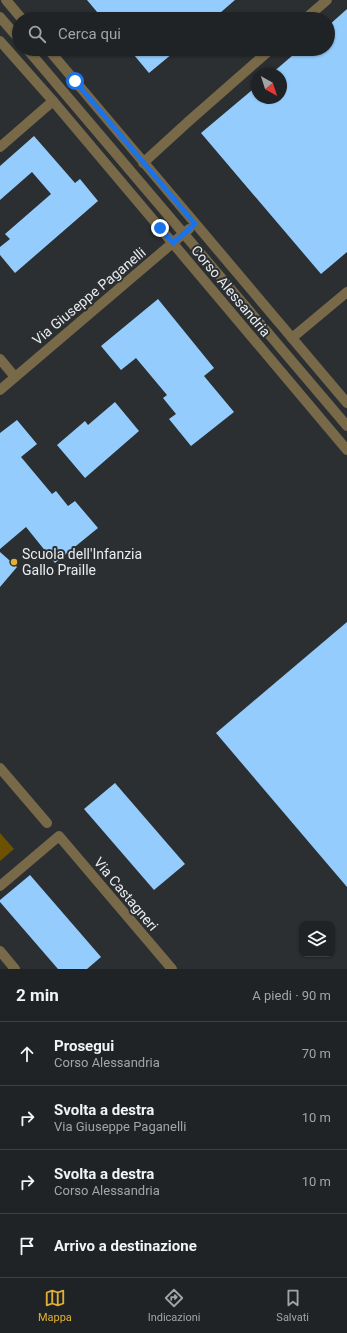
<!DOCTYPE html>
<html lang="it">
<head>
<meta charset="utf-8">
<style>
  :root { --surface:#202326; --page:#2d2f32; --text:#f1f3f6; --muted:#a2a4a7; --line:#3d4043; --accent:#dfb034 }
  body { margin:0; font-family:Roboto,sans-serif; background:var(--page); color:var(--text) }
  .controls { position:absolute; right:12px; bottom:12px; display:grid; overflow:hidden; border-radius:8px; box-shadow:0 1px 3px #0004 }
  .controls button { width:36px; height:36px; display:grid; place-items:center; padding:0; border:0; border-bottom:1px solid var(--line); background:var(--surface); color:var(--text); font:20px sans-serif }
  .compass { position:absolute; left:251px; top:68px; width:36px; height:36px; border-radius:50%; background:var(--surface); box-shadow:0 1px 3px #0004; rotate:141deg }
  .stop { position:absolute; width:12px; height:12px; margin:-9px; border:3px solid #1a73e8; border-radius:50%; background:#fff }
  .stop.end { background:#1a73e8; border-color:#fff; box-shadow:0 1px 4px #0008 }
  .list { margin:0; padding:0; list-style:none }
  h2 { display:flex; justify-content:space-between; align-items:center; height:52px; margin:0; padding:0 16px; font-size:17px }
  h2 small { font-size:13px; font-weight:400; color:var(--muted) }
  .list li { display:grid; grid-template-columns:26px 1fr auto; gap:12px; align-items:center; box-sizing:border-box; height:64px; padding:0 16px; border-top:1px solid var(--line) }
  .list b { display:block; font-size:15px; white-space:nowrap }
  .list p { margin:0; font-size:13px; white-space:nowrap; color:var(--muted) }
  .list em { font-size:13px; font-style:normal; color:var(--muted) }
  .icon { flex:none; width:22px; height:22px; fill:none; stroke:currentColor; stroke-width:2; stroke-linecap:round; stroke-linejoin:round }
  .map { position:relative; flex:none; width:347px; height:969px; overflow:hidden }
  .search { position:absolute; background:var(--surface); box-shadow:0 1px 3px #0004; left:12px; right:12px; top:12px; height:44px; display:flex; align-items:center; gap:10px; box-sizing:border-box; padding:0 14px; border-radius:22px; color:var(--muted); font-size:15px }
  .sheet { height:308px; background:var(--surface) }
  nav { display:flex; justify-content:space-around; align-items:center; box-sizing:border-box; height:56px; border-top:1px solid var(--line); background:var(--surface); font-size:11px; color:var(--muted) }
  nav a { display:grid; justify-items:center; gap:2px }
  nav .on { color:var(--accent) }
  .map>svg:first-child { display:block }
</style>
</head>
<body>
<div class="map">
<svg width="347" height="969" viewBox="0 0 347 969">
  <rect width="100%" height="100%" fill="#2b2f32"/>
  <path fill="#6c5200" d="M0,833l14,16 -14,12z"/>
  <g fill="#94cdfd">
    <path d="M87,0h148l-22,19h-110z"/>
    <path d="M347,9v243l-26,22 -120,-141 56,-47v12h24v-24h-10l29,-25h28v-23z"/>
    <path d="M129,49h49l-29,24z"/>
    <path d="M34,136l41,47 5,-4 18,22 -83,72 -15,-18v-8l10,-8 -5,-5 46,-40 -19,-22 -32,28v-34z"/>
    <path d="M158,299l56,69 -10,8 30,36 -43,34 -22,-27 7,-5 -13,-16 4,-3 -31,-37 -15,12 -20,-24z"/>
    <path d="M115,402l24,29 -54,47 -28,-33 28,-24 3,4z"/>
    <path d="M17,420l20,24 -16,13 31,37 4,-3 12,15 7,-5 23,27 -43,35 -29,-36 -26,22v-116z"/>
    <path d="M0,552l17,15 -17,20z"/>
    <path d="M347,622v265l-131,-154z"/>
    <path d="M115,783l70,81 -31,26 -70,-81z"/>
    <path d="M30,875l71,82 -14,12h-29l-58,-67v-2z"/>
  </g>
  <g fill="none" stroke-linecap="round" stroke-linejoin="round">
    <g stroke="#786949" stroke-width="10">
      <path d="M6,0l16,19"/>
      <path d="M0,17l19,22"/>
      <path d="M305,19l22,-19"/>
      <path d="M0,41l53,60 294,349"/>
      <path d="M27,49l320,377"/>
      <path d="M48,49l299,354"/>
      <path d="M0,147l53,-46"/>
      <path d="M143,163l46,-42 82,-72"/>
      <path d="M292,338l55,-46"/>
      <path d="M0,359l15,18"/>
      <path d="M0,390l189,-161"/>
      <path d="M0,768l47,55"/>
      <path d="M0,886l59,-50 113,133"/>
      <path d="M0,951l15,18"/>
    </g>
  </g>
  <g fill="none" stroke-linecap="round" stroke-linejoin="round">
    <path stroke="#1a73e8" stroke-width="5" d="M75,81l120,143 -22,19 -13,-15"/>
  </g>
  <circle fill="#dfb034" stroke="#2b2f32" stroke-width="1.5" cx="14" cy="562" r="4"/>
  <g text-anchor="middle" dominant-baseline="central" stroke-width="4" stroke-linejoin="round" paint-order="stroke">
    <g font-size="14" fill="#eaedef" stroke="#2b2f32">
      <text transform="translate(231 291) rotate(50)">Corso Alessandria</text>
      <text transform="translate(89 296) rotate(-40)">Via Giuseppe Paganelli</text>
      <text transform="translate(126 894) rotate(50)">Via Castagneri</text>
    </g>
    <g font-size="14" fill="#eaedef" stroke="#2b2f32" text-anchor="start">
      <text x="22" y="554">Scuola dell'Infanzia<tspan x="22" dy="16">Gallo Praille</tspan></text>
    </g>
  </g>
</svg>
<div class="controls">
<button><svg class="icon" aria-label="layers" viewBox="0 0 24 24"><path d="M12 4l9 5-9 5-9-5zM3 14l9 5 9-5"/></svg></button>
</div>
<svg class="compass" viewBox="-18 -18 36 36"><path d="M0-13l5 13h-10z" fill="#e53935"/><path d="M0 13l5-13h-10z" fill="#a2a4a7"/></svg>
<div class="stop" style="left:75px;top:81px"></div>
<div class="stop end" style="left:160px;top:228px"></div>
<div class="search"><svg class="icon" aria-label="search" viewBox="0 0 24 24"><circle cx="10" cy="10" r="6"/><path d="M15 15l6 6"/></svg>Cerca qui</div>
</div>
<section class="sheet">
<h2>2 min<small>A piedi · 90 m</small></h2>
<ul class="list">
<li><svg class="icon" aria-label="ahead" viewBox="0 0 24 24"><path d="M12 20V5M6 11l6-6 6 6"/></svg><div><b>Prosegui</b><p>Corso Alessandria</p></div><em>70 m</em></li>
<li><svg class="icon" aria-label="right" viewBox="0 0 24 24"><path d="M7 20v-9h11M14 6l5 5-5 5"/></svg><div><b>Svolta a destra</b><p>Via Giuseppe Paganelli</p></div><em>10 m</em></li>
<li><svg class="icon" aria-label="right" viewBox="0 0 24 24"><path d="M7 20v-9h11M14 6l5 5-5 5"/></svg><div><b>Svolta a destra</b><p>Corso Alessandria</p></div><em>10 m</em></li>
<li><svg class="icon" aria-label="arrive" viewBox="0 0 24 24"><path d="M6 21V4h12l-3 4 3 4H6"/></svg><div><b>Arrivo a destinazione</b></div></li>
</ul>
</section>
<nav>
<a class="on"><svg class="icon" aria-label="map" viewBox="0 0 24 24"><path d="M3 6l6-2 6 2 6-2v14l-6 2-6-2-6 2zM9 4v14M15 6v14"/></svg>Mappa</a>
<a><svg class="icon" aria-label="directions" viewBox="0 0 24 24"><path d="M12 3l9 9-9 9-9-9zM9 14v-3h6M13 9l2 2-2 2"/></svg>Indicazioni</a>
<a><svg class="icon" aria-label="saved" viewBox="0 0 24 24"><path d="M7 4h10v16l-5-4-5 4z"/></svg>Salvati</a>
</nav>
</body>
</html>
